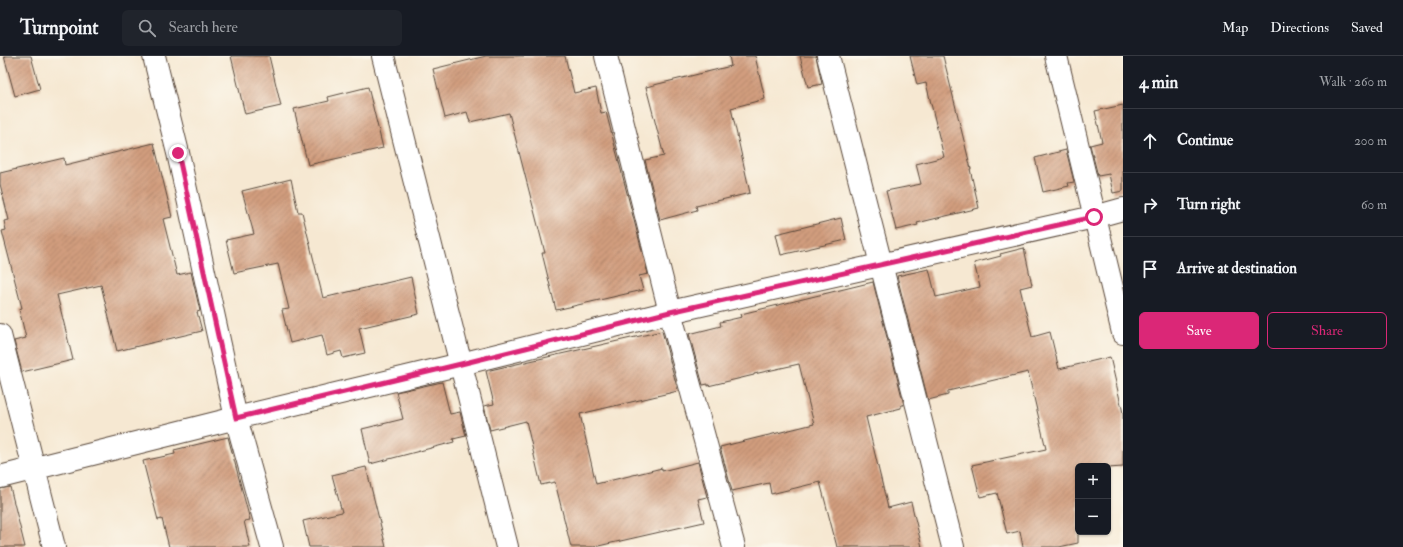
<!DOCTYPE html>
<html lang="en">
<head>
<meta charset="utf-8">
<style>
  :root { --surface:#171b24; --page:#20242c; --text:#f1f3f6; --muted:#9ea1a6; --line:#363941; --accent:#db2777 }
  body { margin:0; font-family:"IM FELL Double Pica",serif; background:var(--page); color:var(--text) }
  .controls { position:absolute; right:12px; bottom:12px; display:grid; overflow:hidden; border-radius:6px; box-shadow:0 1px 3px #0004 }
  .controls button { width:36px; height:36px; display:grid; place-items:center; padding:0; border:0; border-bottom:1px solid var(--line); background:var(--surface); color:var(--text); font:20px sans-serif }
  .stop { position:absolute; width:12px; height:12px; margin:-9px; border:3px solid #db2777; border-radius:50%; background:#fff }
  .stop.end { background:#db2777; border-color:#fff; box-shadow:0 1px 4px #0008 }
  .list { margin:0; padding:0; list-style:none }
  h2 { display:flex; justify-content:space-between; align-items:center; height:52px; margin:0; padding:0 16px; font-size:17px }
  h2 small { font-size:13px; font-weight:400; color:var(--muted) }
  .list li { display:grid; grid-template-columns:26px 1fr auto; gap:12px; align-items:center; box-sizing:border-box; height:64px; padding:0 16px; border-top:1px solid var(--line) }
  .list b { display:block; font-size:15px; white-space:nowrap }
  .list em { font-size:13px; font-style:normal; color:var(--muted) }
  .actions { display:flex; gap:8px; padding:12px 16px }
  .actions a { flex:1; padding:9px 0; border:1px solid var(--accent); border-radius:6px; text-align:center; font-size:14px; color:var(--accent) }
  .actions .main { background:var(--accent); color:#fff }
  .icon { flex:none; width:22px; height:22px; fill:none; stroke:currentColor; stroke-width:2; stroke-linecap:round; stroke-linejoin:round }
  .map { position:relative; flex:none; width:1123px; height:491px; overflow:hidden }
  header { display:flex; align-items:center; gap:24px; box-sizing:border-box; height:56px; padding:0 20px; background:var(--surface); border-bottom:1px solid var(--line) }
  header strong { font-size:19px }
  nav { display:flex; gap:22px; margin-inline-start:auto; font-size:14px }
  .search { width:280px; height:36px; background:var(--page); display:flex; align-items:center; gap:10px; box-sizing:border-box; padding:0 14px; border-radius:6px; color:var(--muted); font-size:15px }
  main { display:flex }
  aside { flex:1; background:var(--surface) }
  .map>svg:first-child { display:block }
</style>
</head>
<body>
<header>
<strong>Turnpoint</strong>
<div class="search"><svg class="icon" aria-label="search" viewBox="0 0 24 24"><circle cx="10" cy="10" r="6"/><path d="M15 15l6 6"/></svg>Search here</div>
<nav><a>Map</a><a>Directions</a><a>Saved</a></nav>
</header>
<main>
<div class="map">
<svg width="1123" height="491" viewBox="0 0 1123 491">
  <defs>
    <pattern id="building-hatch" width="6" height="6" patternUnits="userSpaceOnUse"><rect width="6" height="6" fill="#d19d7e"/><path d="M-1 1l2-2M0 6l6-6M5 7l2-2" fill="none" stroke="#ab8067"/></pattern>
  </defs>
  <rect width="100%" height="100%" fill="#fbf7ec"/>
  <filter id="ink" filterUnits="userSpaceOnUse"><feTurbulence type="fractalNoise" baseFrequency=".025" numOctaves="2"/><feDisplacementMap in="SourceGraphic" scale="8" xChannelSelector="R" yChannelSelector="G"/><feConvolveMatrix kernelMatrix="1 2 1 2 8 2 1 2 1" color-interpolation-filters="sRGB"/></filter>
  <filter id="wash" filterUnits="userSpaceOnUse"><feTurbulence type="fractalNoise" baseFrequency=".012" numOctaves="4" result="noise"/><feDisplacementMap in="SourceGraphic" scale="16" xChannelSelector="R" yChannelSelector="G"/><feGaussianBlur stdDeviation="0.9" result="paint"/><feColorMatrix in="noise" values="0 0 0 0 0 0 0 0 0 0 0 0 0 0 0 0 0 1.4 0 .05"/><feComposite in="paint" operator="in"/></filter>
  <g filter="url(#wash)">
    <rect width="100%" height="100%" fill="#f6e8d2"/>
    <g id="blocks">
      <g fill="url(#building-hatch)">
        <path d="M4,0h27l9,33 -25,7z"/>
        <path d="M231,0h38l12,50 -36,8z"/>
        <path d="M486,0h79l9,37 22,-5 5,25 5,-1 42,162 -9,2 4,14 -87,20 -14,-57h3l-36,-140 -39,9 -3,-10 -22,6 -12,-49z"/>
        <path d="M729,0h26l10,43 -34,9 19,85 -54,13 1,4 -37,10 -15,-60 19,-4 -18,-69 85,-21z"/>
        <path d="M800,0h16l6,28 -14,3z"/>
        <path d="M910,0h33l28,113h-1l9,39 -62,15 1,2 -22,5 -10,-39 35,-7 -5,-20 28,-7 -18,-74 -9,2z"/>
        <path d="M368,31l15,61 -75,17 -14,-56 35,-8 -1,-4z"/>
        <path d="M1123,49v86l-10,2 -4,-19 -11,2 -8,-31 12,-3 -7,-31z"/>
        <path d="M154,87l18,74 -9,2 14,56 14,-3 9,39 -3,1 5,19 -85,20 -16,-66 -44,10 16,65 -51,12 -8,-31 12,-3 -7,-29 3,-1 -20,-77 4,-1 -2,-9 5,-1 -9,-36v-11l64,-15 1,7z"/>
        <path d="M1066,94l8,32 -6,1 1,3 -26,6 -8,-34z"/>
        <path d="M291,123l7,33h4l21,86 88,-21 8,37 -60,14 6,25 -22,5 -2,-7 -14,4 -5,-20 -32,8 -8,-33 7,-1 -11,-45 -44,9 -8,-33 28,-6 -12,-43z"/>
        <path d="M841,162l5,22 -65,15 -5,-21z"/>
        <path d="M1024,192l8,37 -12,3 12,49 18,-5 9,37 51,-12 13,56v54l-15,1v-2h-30v77l-19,4h-36l-3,-16 -13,3 -10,-41 -17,4 -8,-32 74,-16 -18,-77 -80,19v4l-20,5 -31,-124 32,-7 7,28 44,-10 -6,-24 27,-7 -1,-2z"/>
        <path d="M873,226l31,123h-3v3l-35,9 22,91 23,-6 11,45h-85l-17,-65 -49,12 -2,-11 -37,8 -12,-44 94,-23 -15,-60 -45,10v1l-46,11v-2l-5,1 -14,-51 32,-8 -1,-4 22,-5 -1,-3z"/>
        <path d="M662,275l16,60 -98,23 16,70 66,-16v3l36,-9 9,35 -9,2 6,23 -110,25h-23l-16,-65 -14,3 -15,-64 -36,9 -6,-24 10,-2 -8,-33z"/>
        <path d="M442,326l8,32 10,-2 6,24 -13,3 1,3 -84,22 -8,-35 41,-10 -7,-27z"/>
        <path d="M228,381l22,83 -6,1 6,26h-81l-7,-28 -4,1 -15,-59 32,-7 -1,-4z"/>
        <path d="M366,411l20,80h-77l-6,-26 39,-9 -10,-37z"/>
        <path d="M10,431l15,60h-25v-58z"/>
      </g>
    </g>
  </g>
  <g filter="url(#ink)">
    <use href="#blocks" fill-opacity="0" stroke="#574639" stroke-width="1"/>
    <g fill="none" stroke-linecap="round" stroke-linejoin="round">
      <defs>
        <g id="street">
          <path d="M154,0l24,97 58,265 36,129"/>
          <path d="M383,0l124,491"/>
          <path d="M606,0l64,256 64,235"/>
          <path d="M828,0l125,491"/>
          <path d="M1056,0l67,277"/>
          <path d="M0,279l54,212"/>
          <path d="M0,421l236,-59 225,-54 209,-52 424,-95 29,-8"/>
        </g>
      </defs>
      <use href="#street" stroke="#574639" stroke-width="24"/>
      <use href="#street" stroke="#fff" stroke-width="22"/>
    </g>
  </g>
  <g fill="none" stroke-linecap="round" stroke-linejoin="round" filter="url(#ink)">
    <path stroke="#db2777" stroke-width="5" d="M178,97l58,265 225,-54 209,-52 424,-95"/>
  </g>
</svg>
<div class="controls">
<button>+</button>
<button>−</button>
</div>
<div class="stop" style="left:1094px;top:161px"></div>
<div class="stop end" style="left:178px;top:97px"></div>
</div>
<aside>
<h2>4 min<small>Walk · 260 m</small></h2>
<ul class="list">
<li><svg class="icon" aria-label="ahead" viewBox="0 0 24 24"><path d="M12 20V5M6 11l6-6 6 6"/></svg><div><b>Continue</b></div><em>200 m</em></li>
<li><svg class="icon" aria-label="right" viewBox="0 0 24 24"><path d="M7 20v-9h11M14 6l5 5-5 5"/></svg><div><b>Turn right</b></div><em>60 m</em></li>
<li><svg class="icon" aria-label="arrive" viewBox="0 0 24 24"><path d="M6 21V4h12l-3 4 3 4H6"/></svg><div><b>Arrive at destination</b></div></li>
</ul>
<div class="actions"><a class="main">Save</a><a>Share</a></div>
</aside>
</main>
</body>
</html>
